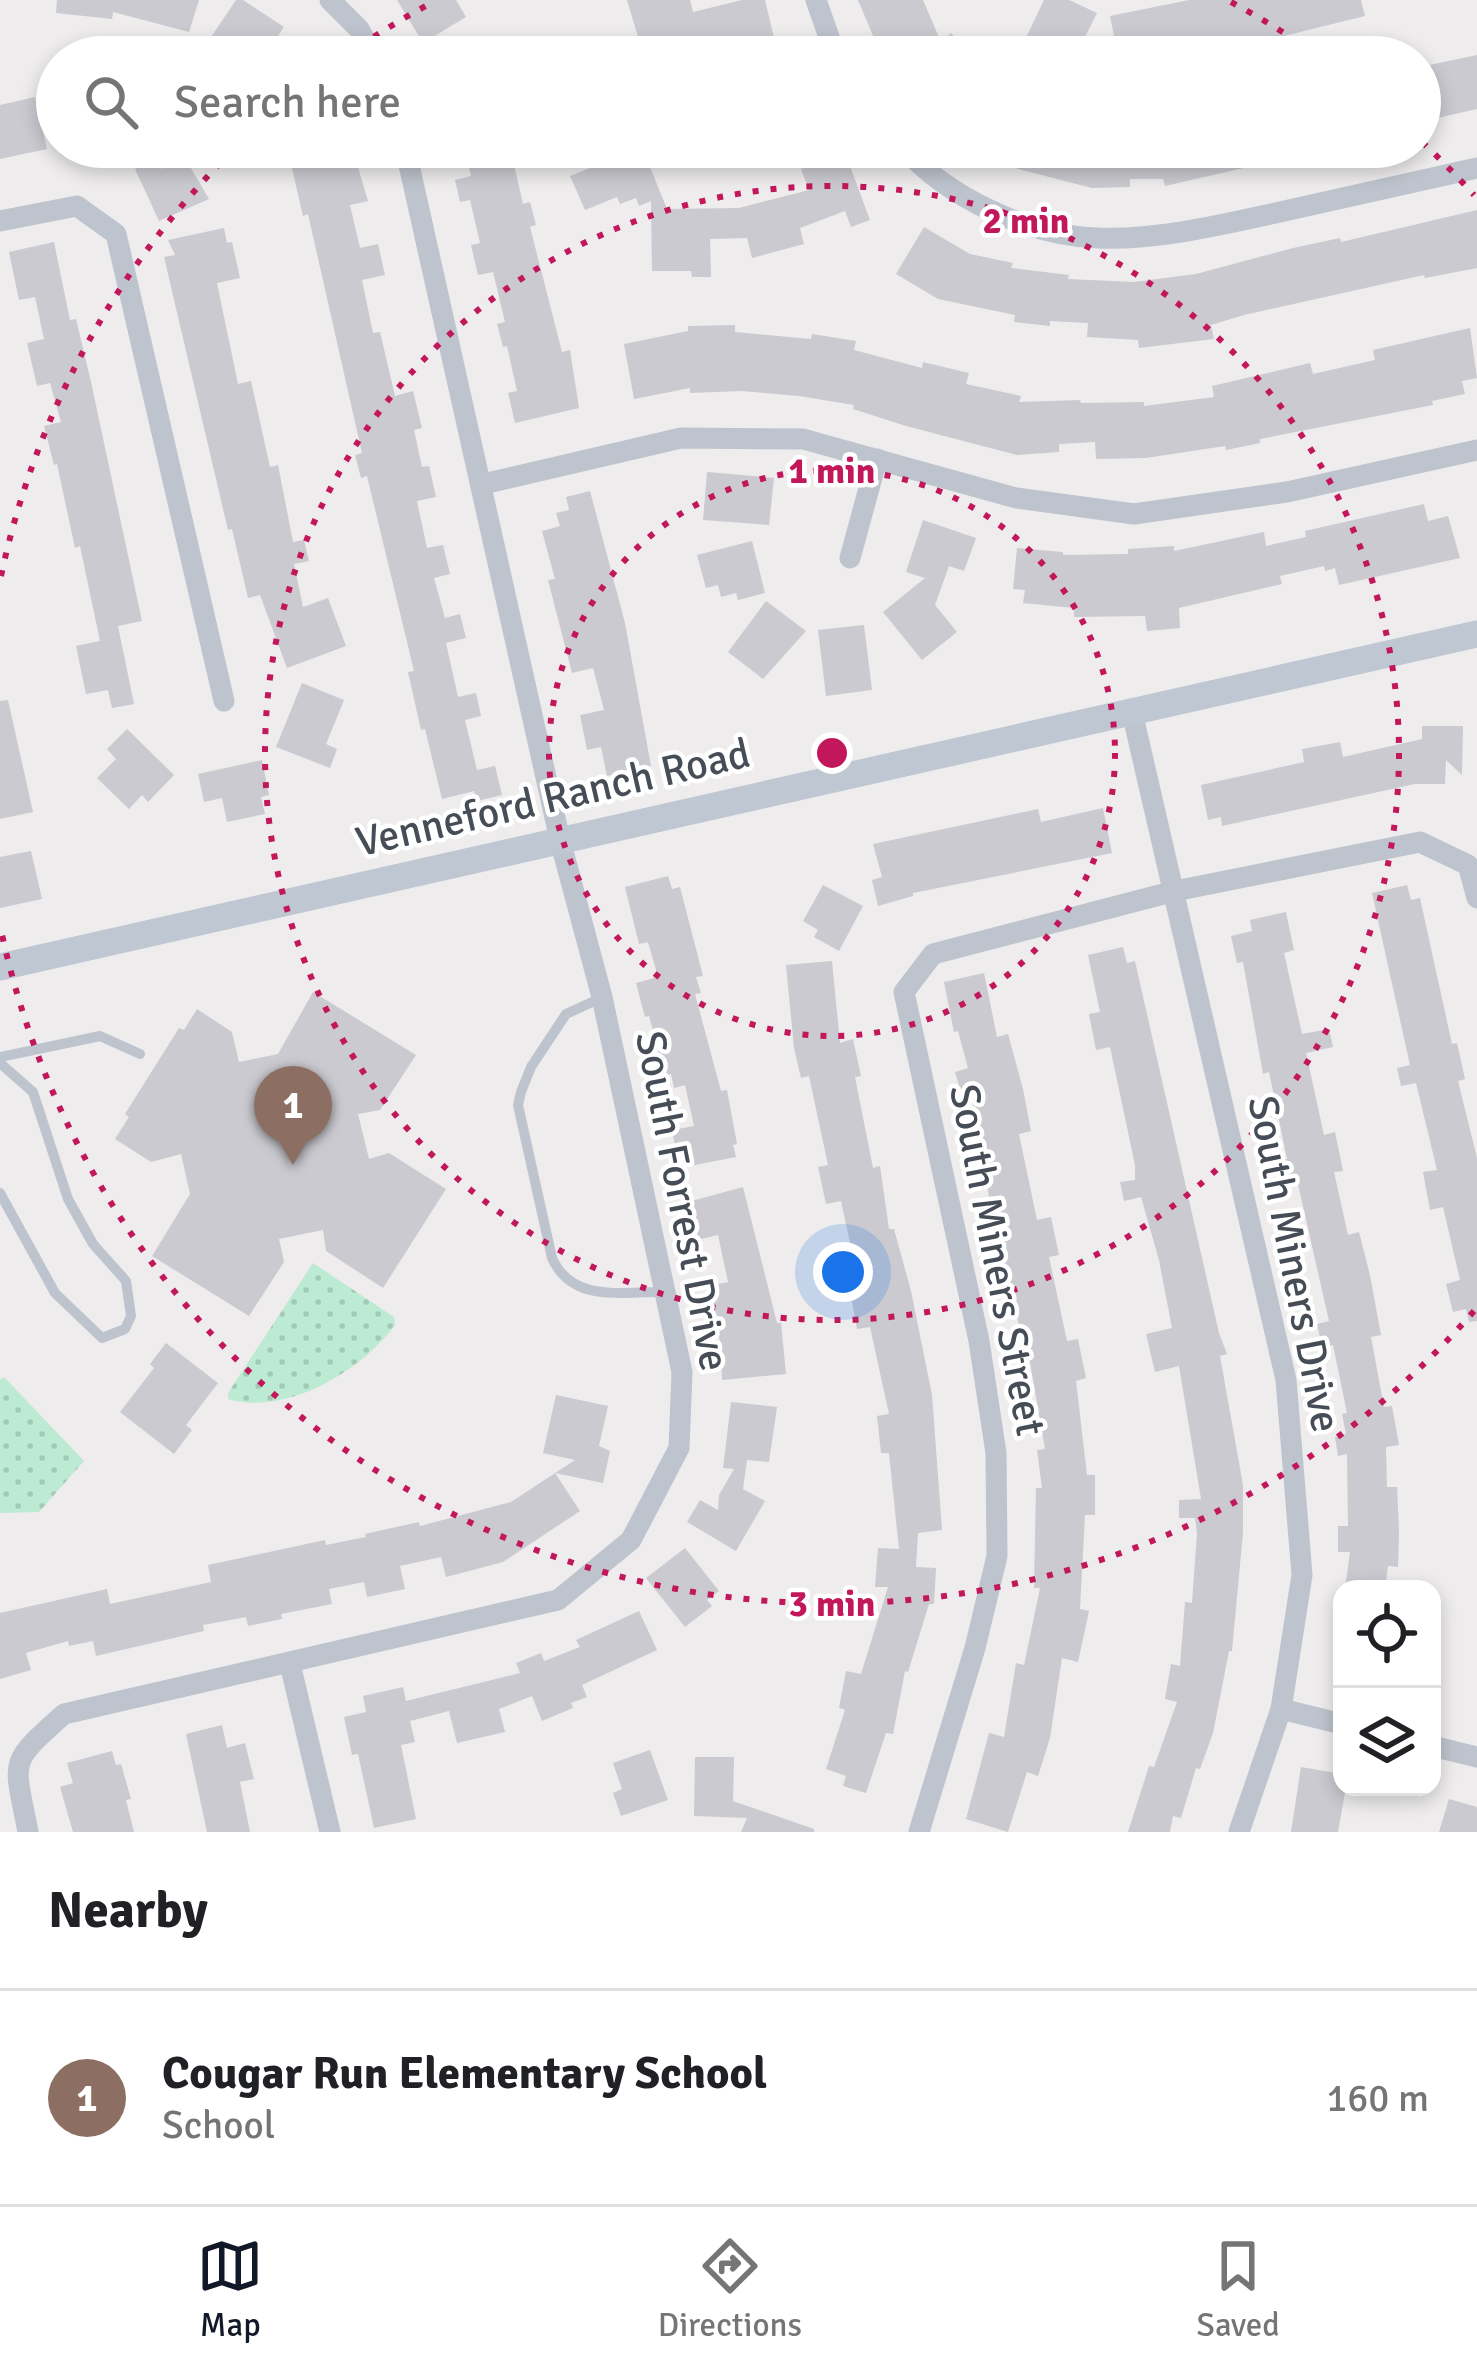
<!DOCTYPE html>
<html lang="en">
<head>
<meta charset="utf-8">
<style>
  :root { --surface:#fff; --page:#f6f6f6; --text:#202124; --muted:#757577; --line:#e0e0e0; --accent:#111827 }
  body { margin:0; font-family:Signika,sans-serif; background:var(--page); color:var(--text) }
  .controls { position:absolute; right:36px; bottom:36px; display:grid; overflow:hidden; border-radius:24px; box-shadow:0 6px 18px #0003 }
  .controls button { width:108px; height:108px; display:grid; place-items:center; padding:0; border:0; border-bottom:3px solid var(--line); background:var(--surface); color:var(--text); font:60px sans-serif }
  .you { position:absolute; left:843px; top:1272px; width:42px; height:42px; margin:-30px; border:9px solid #fff; border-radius:50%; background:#1a73e8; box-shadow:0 0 0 18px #1a73e833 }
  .badge { display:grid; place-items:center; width:78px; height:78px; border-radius:50%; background:var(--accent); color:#fff; font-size:39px; font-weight:700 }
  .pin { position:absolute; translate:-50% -99px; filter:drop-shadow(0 3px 6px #0008) }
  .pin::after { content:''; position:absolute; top:63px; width:42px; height:36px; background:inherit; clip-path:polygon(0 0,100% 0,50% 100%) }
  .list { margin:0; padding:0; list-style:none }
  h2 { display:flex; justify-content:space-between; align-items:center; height:156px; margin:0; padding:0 48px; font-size:51px }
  h2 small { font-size:39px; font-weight:400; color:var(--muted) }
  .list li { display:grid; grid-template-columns:78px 1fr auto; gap:36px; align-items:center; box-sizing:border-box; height:216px; padding:0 48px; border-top:3px solid var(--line) }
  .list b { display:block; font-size:45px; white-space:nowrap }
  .list p { margin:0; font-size:39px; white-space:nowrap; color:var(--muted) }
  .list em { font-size:39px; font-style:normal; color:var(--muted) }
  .icon { flex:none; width:66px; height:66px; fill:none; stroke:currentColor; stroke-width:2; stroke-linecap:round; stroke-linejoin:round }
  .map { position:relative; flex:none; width:1477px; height:1832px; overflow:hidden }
  .search { position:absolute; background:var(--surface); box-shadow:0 6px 18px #0003; left:36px; right:36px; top:36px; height:132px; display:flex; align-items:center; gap:30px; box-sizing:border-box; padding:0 42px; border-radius:66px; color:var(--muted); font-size:45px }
  .sheet { height:372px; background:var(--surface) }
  nav { display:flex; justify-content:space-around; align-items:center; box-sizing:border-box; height:168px; border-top:3px solid var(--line); background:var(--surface); font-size:33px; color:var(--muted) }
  nav a { display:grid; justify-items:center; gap:6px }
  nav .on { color:var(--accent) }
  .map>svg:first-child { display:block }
</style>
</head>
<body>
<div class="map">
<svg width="1477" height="1832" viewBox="0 0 1477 1832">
  <defs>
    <pattern id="park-dots" width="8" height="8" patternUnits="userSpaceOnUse" patternTransform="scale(3)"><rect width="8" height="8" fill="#bcead3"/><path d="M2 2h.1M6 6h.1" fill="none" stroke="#a3cab7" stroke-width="1.8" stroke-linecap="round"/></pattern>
  </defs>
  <rect width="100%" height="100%" fill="#eeecec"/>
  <g fill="url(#park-dots)">
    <path d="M313,1263l81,54 1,8c-34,46 -108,91 -167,74v-6z"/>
    <path d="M5,1378l79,83 -45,51 -39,1v-134z"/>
  </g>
  <g fill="#cacad0">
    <path d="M57,0h142l-10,32 -76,-20 -1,7 -56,-6z"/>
    <path d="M236,0h7l41,27 -20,30h-29l-26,-17z"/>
    <path d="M397,0h59l10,17 -43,26z"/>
    <path d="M627,0h63l3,12 49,-12h23l11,46 -45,11h-7l-2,-7 -24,7h-24l-1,-5 -29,5z"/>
    <path d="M858,0h65l18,42 10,-9 23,24h-92z"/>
    <path d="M1044,0h25l28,13 -22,44h-25l-27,-13z"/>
    <path d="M1189,0h172l4,16 -81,20 2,7 -80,14h-76l-4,-18 -11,2 -5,-25z"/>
    <path d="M1477,55v54l-57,13v-55z"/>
    <path d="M35,97l12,52 -47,10v-54z"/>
    <path d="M345,147h7l16,54 -18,4 10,43 18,-4 7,31 -23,5 11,53 7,-1 15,64 18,-5 9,37 -8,2 8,37 7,-1 7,31 -19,4 10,47 16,-3 7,29 -16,4 11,40 15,-4 6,24 -20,5 12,54 18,-4 5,23 -16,4 12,50 18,-4 7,29 -25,6 -3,-10 -32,8 -17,-70 -4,1 -13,-58 6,-1 -47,-195 -6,2 -6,-23 7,-2 -54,-239 -5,2 -13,-56z"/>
    <path d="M464,147h46l13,57 7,-2 6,23 -6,2 32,125 8,-2 9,58 -64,15 -7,-30 9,-2 -10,-45 -4,1 -6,-23 8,-2 -12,-50 -15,3 -7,-30 9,-2 -10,-43 -10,2 -5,-22 16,-4z"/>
    <path d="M642,147l25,62 72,-1 70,-18 -8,-21 19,-7 -2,-7 25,-8 27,73 -19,7 -6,-16 -45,17 4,16 -52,14 -5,-20 -37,1 1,38h-19l-1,-6h-39l-1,-70 -12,5 -3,-8 -16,6 -3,-7 -32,13 -15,-34z"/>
    <path d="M980,147h320v8l-135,31 -2,-7h-33v8l-38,1 -74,-19z"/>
    <path d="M157,158l5,11 23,-11 24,41 -50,22 -24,-52z"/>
    <path d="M1477,210v58l-52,10 -1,-3 -180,40 -33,10 3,14 -75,9 -1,-8 -51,-3 1,-14 -38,-2v5l-36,-4 1,-7 -77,-16 -42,-25 28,-47 46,27 43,9 -2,5 58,7 -1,4 66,3 62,-8 97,-26 47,-10 1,4z"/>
    <path d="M224,228l3,15 5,-1 8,36 -23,5 21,101 13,-3 19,86 8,-2 15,77 11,-2 5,21 -15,3 9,43 25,-9 18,48 -59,22 -27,-73 -12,3 -16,-69 -4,1 -64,-273 11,-2 -7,-15z"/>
    <path d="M54,242l16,78 6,-1 15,63 51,239 -24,5 16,78 -22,4 -4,-18 -22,4 -10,-48 24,-5 -20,-95 -5,2 -18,-84 -3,1 -10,-39 17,-4 -11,-39 -13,3 -10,-43 17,-4 -9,-42 -16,3 -10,-48z"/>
    <path d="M735,325v7l76,7 1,-5 44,7 -2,9 68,18 1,-6 46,11 -3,11 55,12 -2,6 61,-2 1,3 63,-1v4l70,-9 -2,-11 98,-23 3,11 62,-14 -2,-10 97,-22 7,50 -15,3 3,13 -33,7 1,4 -173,34v4l-34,7 -1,-4 -79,12 -50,1 -1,-17 -36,2v8l-42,3 -111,-29 -53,-17 1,-4 -55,-9 -57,-5 -52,2v-5l-56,11 -10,-55 64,-13v-5z"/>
    <path d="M707,472l67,6 -5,47 -66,-5z"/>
    <path d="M590,491l35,132 26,143 -44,10 -6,-29 -14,3 -7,-35 24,-5 -11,-42 -21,5 -24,-93 7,-1 -13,-48 18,-5 -4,-13 13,-3 -3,-13z"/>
    <path d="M1424,504l4,17 20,-5 12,42 -121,27 -4,-17 -10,3 -1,-5 -44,10 2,8 -103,24 1,20 -33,3 -2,-15 -71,1v-9l-51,-5 2,-13 -12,-1 4,-41 46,4v3l65,-1v-5l46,-3v5l90,-19 2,14 40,-9 -1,-6z"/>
    <path d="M923,520l53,18 -12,33 -15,-5 -14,39 22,27 -35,28 -39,-48 42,-34 -19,-6z"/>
    <path d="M752,541l13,52 -27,7 -2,-7 -15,4 -3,-12 -12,3 -9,-33z"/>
    <path d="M766,601l40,30 -43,48 -35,-27z"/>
    <path d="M864,625l8,65 -46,6 -8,-66z"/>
    <path d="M302,683l42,17 -18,44 11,5 -7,19 -54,-21z"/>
    <path d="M8,700l25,112 -33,7v-118z"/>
    <path d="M1422,726h41l-1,49 -16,-15 -1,24h-30l-193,42 -1,-9 -13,3 -7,-35 103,-23 -2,-13 38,-7 3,15 79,-18z"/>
    <path d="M127,729l47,46 -26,27 -6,-7 -13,14 -32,-31 19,-19 -9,-10z"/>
    <path d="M262,760l7,35 -8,2 4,17 -38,8 -5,-24 -18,4 -6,-28z"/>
    <path d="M1103,808l9,45 -199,40v3l-35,10 -6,-26 10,-3 -9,-33 165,-35 3,13z"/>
    <path d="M31,851l11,48 -42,9v-51z"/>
    <path d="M668,876l4,13 8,-2 23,89 -7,1 5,16 -6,1 26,97 6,-1 10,54 -4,1 3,12 -57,11 -7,-38 22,-4 -9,-41 -11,3 -3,-14 -6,2 -16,-60 -4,1 -9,-34 22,-6 -10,-35 -9,2 -14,-57z"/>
    <path d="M823,885l40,21 -24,45 -25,-14 4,-7 -15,-9z"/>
    <path d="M1407,885l4,15 9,-2 32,146 5,-1 8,36 -7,2 19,77v163l-8,1 -3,-13 -13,3 -7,-28 14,-4 -17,-73 -13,3 -7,-38 14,-2 -21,-87 -15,3 -4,-18 13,-3 -38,-172z"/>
    <path d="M1286,912l8,38 -10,3 18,81 27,-5 4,18 -27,6 18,82 11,-3 8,39 -9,1 14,63 11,-3 11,43 11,60 -10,2 13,70 8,-1 7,39 -13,2 1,40h10l2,44 -1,36 -10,-1 -3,23h-40l5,-37h-12v-26h10l-1,-72 -9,2 -3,-19 11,-3 -4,-20 5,-1 -14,-68 -11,2 -5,-23 12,-3 -32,-141 -12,2 -5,-22 7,-1 -18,-87 -6,2 -20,-112 -6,1 -6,-27 21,-5 -2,-11z"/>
    <path d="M1123,947l4,16 8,-2 84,372 8,21 -7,2 23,129v47l-11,119h-3l-16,82 -13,36 -4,-1 -15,50 -8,-2 -3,16h-42l21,-66 5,1 23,-65 -12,-3 6,-35 9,2 5,-64 7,1 5,-70 -2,-15h-16v-18l22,-1 -22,-133 -24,6 -9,-38 26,-6 -13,-68 -18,-63 -17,4 -4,-19 15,-2v-15l-25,-118 -14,3 -7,-36 11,-2 -12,-57z"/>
    <path d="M832,961l8,82 13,-4 8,37 -6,1 18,91 7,-2 9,63h5l17,62 21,104 10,135 -24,3 -2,34 20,1 -2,36h-5l-21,68 -3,-1 -12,63 -7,-1 -20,60 -23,-7 3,-10 -20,-7 19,-59 -6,-2 7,-37 15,3 27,-87h-13l3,-39 21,1 -10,-96h-8l-4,-37 12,-2 -19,-87 -13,2 -7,-38 10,-2 -19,-88 -15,3 -8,-37 10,-2 -19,-89 -8,2 -7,-30 -8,-83z"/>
    <path d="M984,973l13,64 11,-3 15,55 8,42 -12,3 18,86 14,-3 8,38 -10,2 18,84 11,-2 8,39 -10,3 11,94h8v40h-10l-5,94 9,2 -11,51 -16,-4 -12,80 -12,38 -11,-4 -19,60 -42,-13 23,-86 15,4 12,-74 8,2 16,-77h-6l2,-100h6l-5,-38 8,-1 -19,-110 -4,1 -13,-63 -6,1 -32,-185 -9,2 -7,-23 13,-4 -10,-37 -4,1 -10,-50z"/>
    <path d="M313,992l103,63 -36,55 -22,4 11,45 20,-6 57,36 -63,99 -57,-37 -3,-21 -44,9 5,23 -35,54 -97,-60 38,-62 -9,-40 -30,8 -36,-23 14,-22 -4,-3 54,-86 5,2 13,-21 35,23 7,30 39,-8z"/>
    <path d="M743,1187l34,136h4l5,51 -64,6 -1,-34 -13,-60 20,-4 -10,-47 -21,5 -9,-38z"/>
    <path d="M166,1343l52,40 -32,42 6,5 -18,24 -54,-42 34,-44 -4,-4z"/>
    <path d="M556,1395l52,11 -9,40 11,5 -7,32 -48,-10 25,38 -77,51 -57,15 -5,-20 -41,9 5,23 -38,8 -3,-15 -35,7 3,15 -51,10 1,5 -34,7 -2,-9 -43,8 1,6 -108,25 -3,-15 -24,5 -1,-5 -42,12 5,17 -31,9v-66l107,-24 3,15 101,-22 -3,-17 117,-25 1,5 40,-8 -1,-3 54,-12 1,4 91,-24 64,-42 -32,-7z"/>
    <path d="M731,1402l46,5 -8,55 -22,-2 -4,29 22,12 -29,50 -49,-29 13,-22 18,10 1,-15 15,-26 -11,-1z"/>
    <path d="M685,1548l34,43 -12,9 5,6 -27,21 -39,-49z"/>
    <path d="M639,1611l18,39 -75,35 5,12 -16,6 2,5 -31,13 -10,-25 -33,13 6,23 -48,11 -8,-32 -39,10 5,21 -14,3 15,74 -42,9 -16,-74 -6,1 -8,-38 22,-5 -3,-16 40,-9 3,14 114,-28 -4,-10 25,-10 3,8 36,-14 -4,-7z"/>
    <path d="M222,1725l5,23 18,-5 9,36 -14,3 10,50h-43l-21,-98z"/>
    <path d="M650,1750l18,50 -47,16 -8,-23 9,-4 -9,-26z"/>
    <path d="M112,1751l4,14 5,-1 10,35 -5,1 8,32h-61l-13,-45 13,-4 -6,-20z"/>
    <path d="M695,1757h39l-1,44 81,28v3h-73l6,-14 -53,-2z"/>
    <path d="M1301,1767l41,7v13h4l-8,45h-47z"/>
    <path d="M1449,1799l28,8v25h-38z"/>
  </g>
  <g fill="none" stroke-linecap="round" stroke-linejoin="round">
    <g stroke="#bec4cd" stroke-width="10">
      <path d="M601,998l-35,16 -35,53 -10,25 -3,13 34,153c21,46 70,33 113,34"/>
      <path d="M0,1057l100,-21 40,18"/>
      <path d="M0,1063l33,29 35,107 25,45 33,37 5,35 -6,13 -23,9 -47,-45 -55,-100"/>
    </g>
    <g stroke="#bec4cd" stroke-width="21">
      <path d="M330,0l29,29 15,28"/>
      <path d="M816,0l20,57"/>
      <path d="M903,147c45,51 126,89 195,91 61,2 122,-13 182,-26 65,-15 131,-29 197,-44"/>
      <path d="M0,221l77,-15 39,28 108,467"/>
      <path d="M483,484l198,-46 122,1 213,59 118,16 153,-22 190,-42"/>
      <path d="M850,558l27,-99"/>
      <path d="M1132,712l154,668 16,195 -21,134 -42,123"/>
      <path d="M290,1664l40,168"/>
      <path d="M1281,1709l61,15"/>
      <path d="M1432,1746l45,11"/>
      <path d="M28,1832c-14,-74 -21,-67 36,-118l494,-114 73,-60 48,-92 3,-76 -80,-375 -42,-157 -155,-693"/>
      <path d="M919,1832l56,-184 22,-92 -1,-103 -17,-112 -75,-349 29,-38 242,-63 245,-49 48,23 9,33"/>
    </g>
    <path stroke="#bfc7d3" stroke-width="27" d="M0,967l1477,-333"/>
  </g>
  <g fill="none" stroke="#c2185b" stroke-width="6" stroke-dasharray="6 12">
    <circle cx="832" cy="753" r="283"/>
    <circle cx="832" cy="753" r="567"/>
    <path d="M1474 1311A850 850 0 0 1 1 930M1 576A850 850 0 0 1 231 152M344 57A850 850 0 0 1 433 2M1231 2A850 850 0 0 1 1320 57M1422 142A850 850 0 0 1 1474 195"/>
  </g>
  <g text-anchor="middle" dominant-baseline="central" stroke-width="9" stroke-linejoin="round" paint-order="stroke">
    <g font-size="42" fill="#464d57" stroke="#fff">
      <text transform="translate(553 798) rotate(-13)">Venneford Ranch Road</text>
      <text transform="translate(682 1201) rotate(79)">South Forrest Drive</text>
      <text transform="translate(997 1260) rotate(79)">South Miners Street</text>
      <text transform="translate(1294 1264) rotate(79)">South Miners Drive</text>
    </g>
  </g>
  <circle cx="832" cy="753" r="18" fill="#c2185b" stroke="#fff" stroke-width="6"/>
  <g font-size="36" text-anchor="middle" font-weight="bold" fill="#c2185b" stroke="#fff" stroke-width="9" stroke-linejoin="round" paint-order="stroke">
    <text x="1026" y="233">2 min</text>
    <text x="832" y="483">1 min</text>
    <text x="832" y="1616">3 min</text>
  </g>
</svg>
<div class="controls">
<button><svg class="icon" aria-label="locate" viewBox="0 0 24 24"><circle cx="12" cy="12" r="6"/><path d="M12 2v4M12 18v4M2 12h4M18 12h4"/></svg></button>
<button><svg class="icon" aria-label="layers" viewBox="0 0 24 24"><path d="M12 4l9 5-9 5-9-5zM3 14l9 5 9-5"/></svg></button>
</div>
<div class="you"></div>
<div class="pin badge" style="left:293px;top:1165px;background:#8d6e63">1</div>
<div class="search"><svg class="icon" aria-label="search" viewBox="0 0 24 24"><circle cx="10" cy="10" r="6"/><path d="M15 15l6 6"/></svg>Search here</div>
</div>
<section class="sheet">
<h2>Nearby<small></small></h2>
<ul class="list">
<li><span class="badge" style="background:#8d6e63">1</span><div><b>Cougar Run Elementary School</b><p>School</p></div><em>160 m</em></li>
</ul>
</section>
<nav>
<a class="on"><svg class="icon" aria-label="map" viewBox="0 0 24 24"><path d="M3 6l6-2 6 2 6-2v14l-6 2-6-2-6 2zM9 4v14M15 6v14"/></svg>Map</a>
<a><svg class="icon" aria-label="directions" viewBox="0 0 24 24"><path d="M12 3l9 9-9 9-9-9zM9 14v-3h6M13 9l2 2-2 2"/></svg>Directions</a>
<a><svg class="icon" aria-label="saved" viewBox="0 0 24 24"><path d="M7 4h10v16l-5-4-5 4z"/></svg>Saved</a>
</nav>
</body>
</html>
